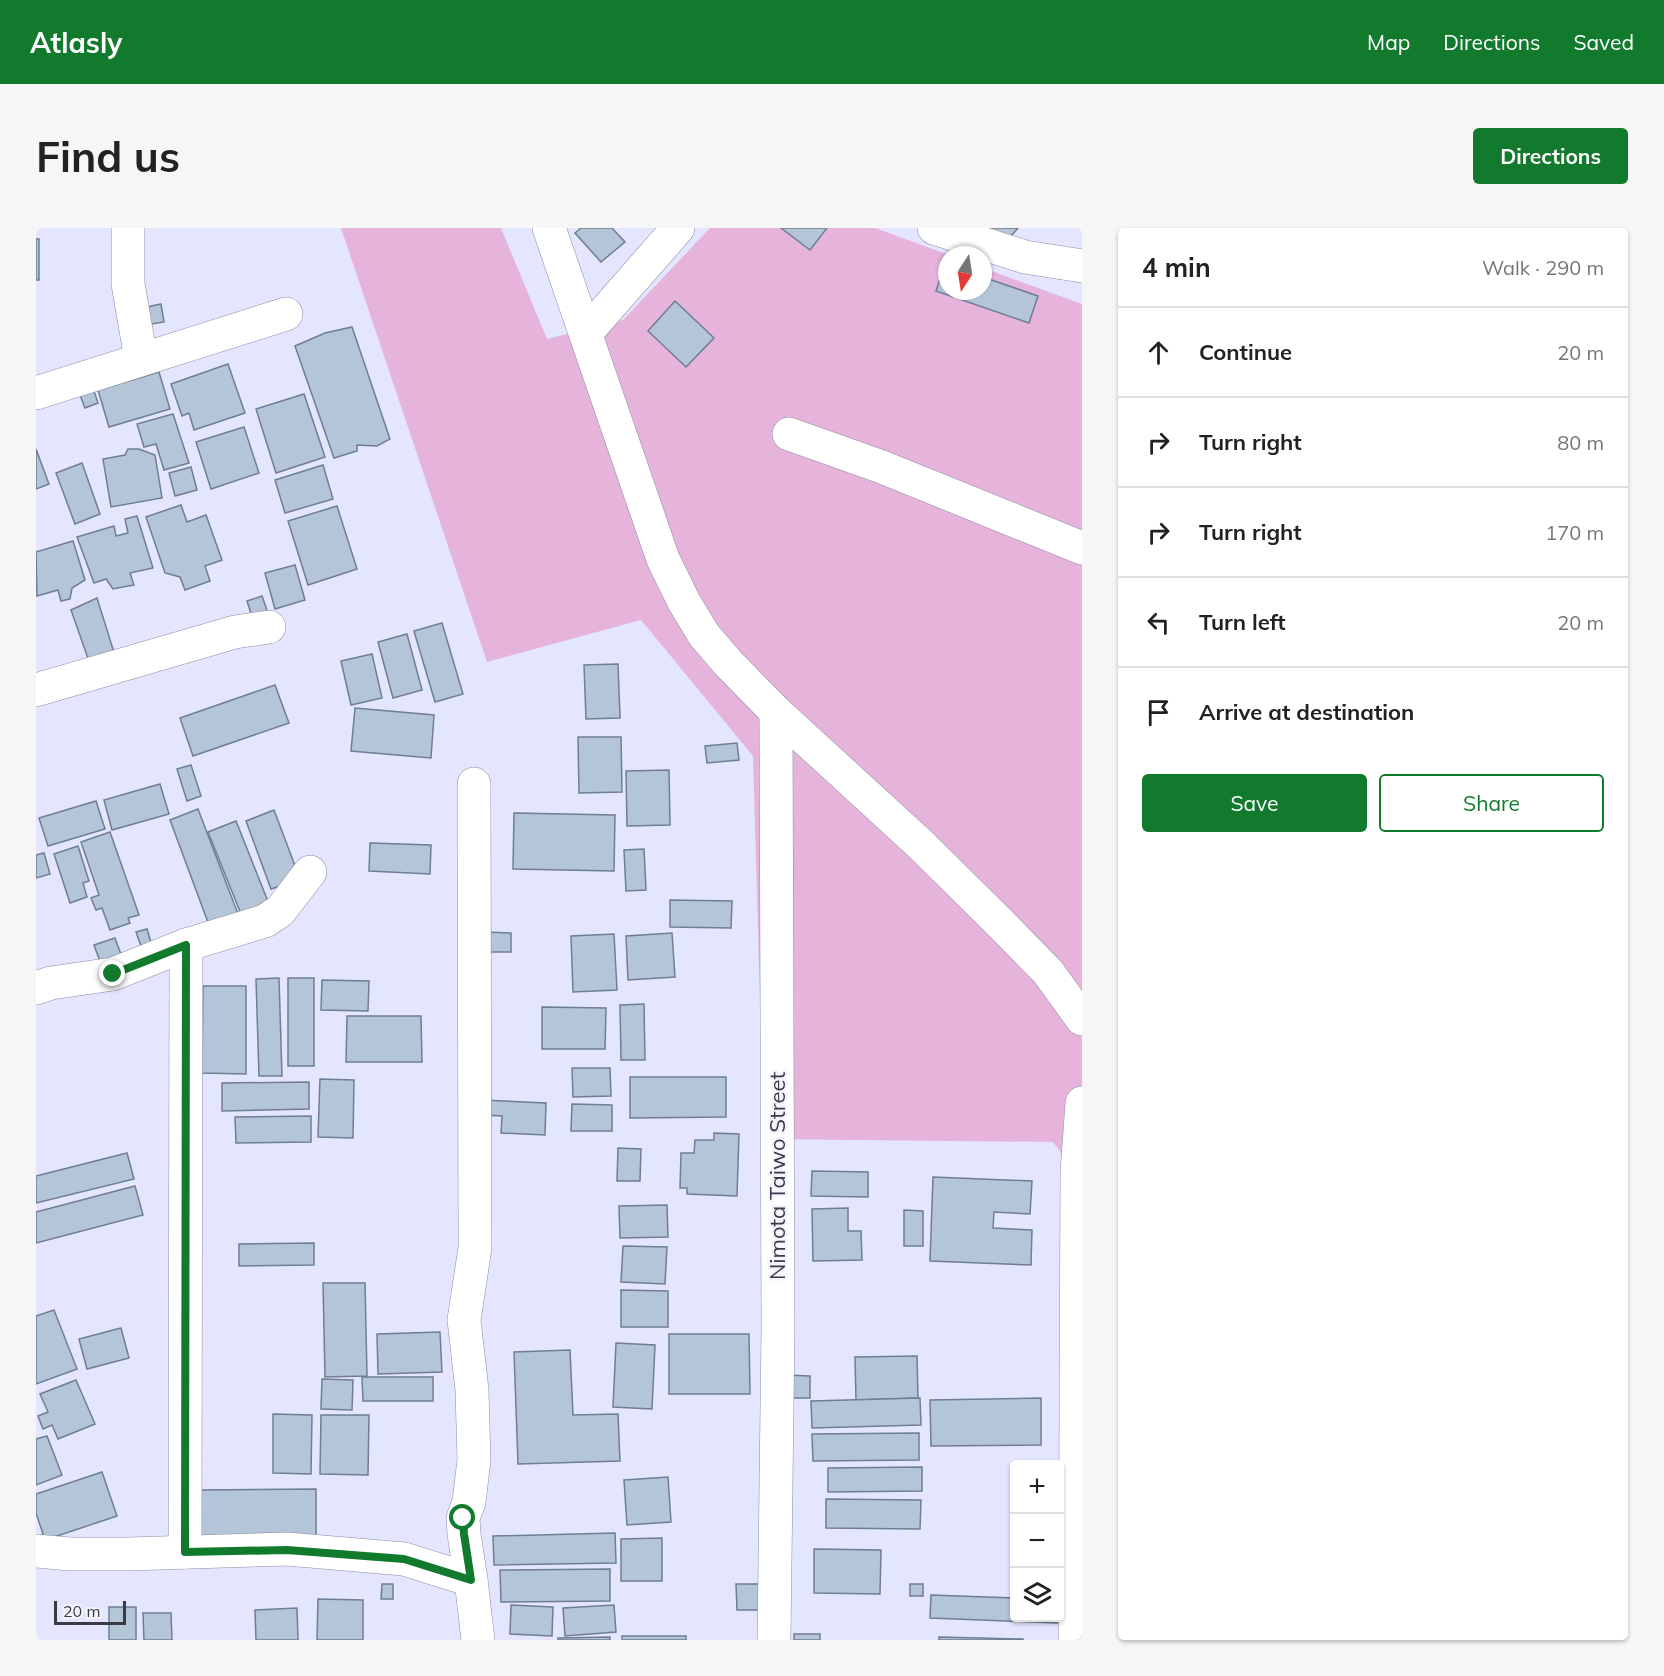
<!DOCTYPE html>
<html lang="en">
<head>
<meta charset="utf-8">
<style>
  :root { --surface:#fff; --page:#f6f6f6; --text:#222; --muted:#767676; --line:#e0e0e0; --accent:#117a2d }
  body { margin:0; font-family:Mulish,sans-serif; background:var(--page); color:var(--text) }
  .controls { position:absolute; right:18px; bottom:18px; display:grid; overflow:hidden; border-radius:6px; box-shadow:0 2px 4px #0004 }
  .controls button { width:54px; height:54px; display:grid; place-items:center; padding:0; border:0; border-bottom:2px solid var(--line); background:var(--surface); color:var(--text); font:30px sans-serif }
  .compass { position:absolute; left:902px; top:18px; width:54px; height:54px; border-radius:50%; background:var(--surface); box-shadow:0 2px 4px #0004; rotate:192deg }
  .scale { position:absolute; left:18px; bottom:15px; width:72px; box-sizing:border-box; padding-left:6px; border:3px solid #393a43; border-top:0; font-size:16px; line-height:21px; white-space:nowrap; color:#393a43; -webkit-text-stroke:4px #f3f4fe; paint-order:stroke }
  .stop { position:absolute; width:18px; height:18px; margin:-14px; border:4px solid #117a2d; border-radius:50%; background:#fff }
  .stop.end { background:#117a2d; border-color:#fff; box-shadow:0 2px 6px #0008 }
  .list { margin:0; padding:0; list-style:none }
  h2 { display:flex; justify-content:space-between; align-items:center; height:78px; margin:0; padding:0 24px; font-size:26px }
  h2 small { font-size:20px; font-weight:400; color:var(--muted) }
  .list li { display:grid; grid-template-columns:39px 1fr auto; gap:18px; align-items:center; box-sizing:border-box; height:90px; padding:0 24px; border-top:2px solid var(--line) }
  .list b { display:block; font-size:22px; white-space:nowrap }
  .list em { font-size:20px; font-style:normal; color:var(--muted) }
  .actions { display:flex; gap:12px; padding:18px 24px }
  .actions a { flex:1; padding:14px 0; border:2px solid var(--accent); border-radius:6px; text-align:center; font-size:21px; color:var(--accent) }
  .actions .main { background:var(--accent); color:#fff }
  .icon { flex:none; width:33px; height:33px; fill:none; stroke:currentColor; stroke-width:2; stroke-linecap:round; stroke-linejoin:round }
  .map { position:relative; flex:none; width:1046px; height:1412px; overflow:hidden; border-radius:6px }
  header { display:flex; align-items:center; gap:36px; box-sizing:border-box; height:84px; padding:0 30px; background:var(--accent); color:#fff }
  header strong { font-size:28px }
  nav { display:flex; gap:33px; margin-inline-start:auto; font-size:21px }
  .intro { display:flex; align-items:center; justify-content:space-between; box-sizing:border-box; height:144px; padding:0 36px }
  h1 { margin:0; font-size:42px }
  .button { padding:15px 27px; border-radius:6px; background:var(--accent); color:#fff; font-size:21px; font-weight:700 }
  main { display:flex; gap:36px; padding:0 36px }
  aside { flex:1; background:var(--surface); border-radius:6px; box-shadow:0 2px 4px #0004 }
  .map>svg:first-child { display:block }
</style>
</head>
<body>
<header>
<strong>Atlasly</strong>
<nav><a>Map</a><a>Directions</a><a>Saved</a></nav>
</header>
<div class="intro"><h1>Find us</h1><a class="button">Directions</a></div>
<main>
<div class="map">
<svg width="1046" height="1412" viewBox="0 0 1046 1412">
  <rect width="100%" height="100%" fill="#e3e6fe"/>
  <path fill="#e6b3db" d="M305,0h160l46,111 76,-19 87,-92h165l74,27h-2v36h36v-23l99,36v875l-29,-37 -289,-3 -11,-383 -112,-136 -154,42z"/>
  <g fill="#b4c5d8" stroke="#6f7e90" stroke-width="1.5">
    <path d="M545,0h31l13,14 -24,20 -26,-29z"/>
    <path d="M745,0h46l-17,22z"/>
    <path d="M942,0h40l-13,15z"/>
    <rect x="0" y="11" width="3" height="41"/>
    <path d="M909,36l2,1v26h36v-14l55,19 -9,27 -93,-32z"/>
    <path d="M639,73l39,37 -28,29 -38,-36z"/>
    <path d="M125,76l3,18 -18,3 -4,-17z"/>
    <path d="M316,99l38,112 -13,7 -20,-1v6l-23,7 -39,-112 30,-13z"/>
    <path d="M192,136l17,49 -51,17 -5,-17 -7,3 -11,-32z"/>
    <path d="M123,144l11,37 -61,18 -11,-37z"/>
    <path d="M56,157l6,18 -13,5 -7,-18z"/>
    <path d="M268,166l21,63 -49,16 -20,-64z"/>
    <path d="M137,186l16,49 -25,7 -8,-26 -12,3 -7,-23z"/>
    <path d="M208,199l15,46 -48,16 -15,-47z"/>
    <path d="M0,221l13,35 -13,5z"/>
    <path d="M92,221h11l16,6 7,43 -51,9 -8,-48 22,-4z"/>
    <path d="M46,235l18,51 -25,10 -19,-51z"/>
    <path d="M287,237l10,34 -48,14 -10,-33z"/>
    <path d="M155,239l6,23 -22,6 -6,-23z"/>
    <path d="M145,277l6,17 19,-7 16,45 -17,6 5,15 -25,9 -5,-13 -15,-4 -19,-56z"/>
    <path d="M301,278l20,63 -49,16 -20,-64z"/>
    <path d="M101,288l16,52 -23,5 4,12 -21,4 -7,-10 -12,4 -17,-46 37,-11 2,10 12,-3 -3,-14z"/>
    <path d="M37,313l12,39 -13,8 -2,11 -9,2 -3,-11 -21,6 -1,-44z"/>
    <path d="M259,337l10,35 -30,9 -10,-36z"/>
    <path d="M226,368l6,17 -16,4 -5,-16z"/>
    <path d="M61,370l20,64 -26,5 -20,-57z"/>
    <path d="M406,395l21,71 -28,8 -21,-71z"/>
    <path d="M371,406l15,56 -29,8 -15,-56z"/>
    <path d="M336,426l10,44 -31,7 -10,-44z"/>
    <path d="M582,436l2,54 -34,1 -2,-54z"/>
    <path d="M239,457l14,38 -96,33 -13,-38z"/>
    <path d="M319,480l79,7 -3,43 -80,-7z"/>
    <path d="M542,509h43l1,55 -43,1z"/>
    <path d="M701,515l2,17 -32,3 -2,-17z"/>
    <path d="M155,537l10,31 -14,5 -10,-32z"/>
    <path d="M633,542l1,55 -43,1 -1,-55z"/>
    <path d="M124,556l9,30 -57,16 -8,-30z"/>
    <path d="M60,573l9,28 -57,17 -9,-28z"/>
    <path d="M162,581l40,105 -29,11 -39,-105z"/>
    <path d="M238,582l26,69 -29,10 -25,-68z"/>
    <path d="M478,585l101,2 -1,56 -101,-2z"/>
    <path d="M200,593l33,83 -28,10 -33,-82z"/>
    <path d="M74,604l29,83 -11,3 2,5 -20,7 -8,-22 -6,2 -5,-12 8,-3 -18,-53z"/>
    <path d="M334,615l61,2 -1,29 -61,-3z"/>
    <path d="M42,618l11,35 -6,2 4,14 -17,6 -16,-49z"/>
    <path d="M608,621l2,41 -20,1 -2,-41z"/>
    <path d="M8,625l6,21 -14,4v-23z"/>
    <path d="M634,672l62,1 -1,27 -61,-1z"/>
    <path d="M111,701l5,17 -10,3 -6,-17z"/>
    <path d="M450,704l25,1v19h-25z"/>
    <path d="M636,705l3,44 -47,3 -2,-44z"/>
    <path d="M578,706l3,56 -44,2 -2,-56z"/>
    <path d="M79,710l7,19 -21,7 -7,-19z"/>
    <path d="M243,750l3,98h-23l-3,-97z"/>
    <rect x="252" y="750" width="26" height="88"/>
    <path d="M286,752l47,1 -1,30 -47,-1z"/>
    <path d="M167,758h43v88l-44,-1z"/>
    <path d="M608,776l1,56h-24l-1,-55z"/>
    <path d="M506,779l64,1 -1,41h-63z"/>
    <path d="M311,788h74l1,46h-76z"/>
    <path d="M536,840h38l1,28 -38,1z"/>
    <path d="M594,849h96v40l-96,1z"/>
    <path d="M284,851l34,1 -1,58 -35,-1z"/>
    <path d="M273,854v27l-87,2v-28z"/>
    <path d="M447,872l63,3 -1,32 -44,-2 1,-17 -19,-1z"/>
    <path d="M536,876l40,1v26h-41z"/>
    <path d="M275,888v26l-75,1 -1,-26z"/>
    <path d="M678,905l25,1 -2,62 -50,-2v-6h-7l1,-35h13l1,-13h19z"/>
    <path d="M582,920l23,1 -1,32h-23z"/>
    <path d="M91,925l7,26 -98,24v-27z"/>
    <path d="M776,943l56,1v25l-57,-1z"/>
    <path d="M897,949l99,4 -2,33 -36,-2 -1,16 39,2 -1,35 -101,-4z"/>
    <path d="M99,958l8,29 -107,28v-31z"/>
    <path d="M631,977l1,32 -48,1 -1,-32z"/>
    <path d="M812,980v23h13l1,29 -49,1 -1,-52z"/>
    <path d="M868,982l19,1v35h-19z"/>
    <path d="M278,1015v22l-75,1v-22z"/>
    <path d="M587,1018l44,1 -2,37 -44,-2z"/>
    <path d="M287,1055h42l2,93 -42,1z"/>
    <path d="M585,1062l47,1v36h-47z"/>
    <path d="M18,1082l23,59 -41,15v-68z"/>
    <path d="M85,1100l8,30 -42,11 -8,-30z"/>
    <path d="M404,1104l2,40 -64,2 -1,-40z"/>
    <path d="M633,1106h80l1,60h-81z"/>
    <path d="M580,1115l39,2 -3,64 -39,-2z"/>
    <path d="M534,1122l3,65 45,-1 2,47 -102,3 -4,-112z"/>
    <path d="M881,1128l1,42 -62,2 -1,-43z"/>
    <path d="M750,1147l24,1v22h-25z"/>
    <path d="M326,1149h71v24h-70z"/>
    <path d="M286,1151l31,1 -1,30 -31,-1z"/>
    <path d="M40,1152l19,44 -37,15 -6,-14 -9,4 -5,-13 10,-4 -8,-18z"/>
    <path d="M884,1170l1,27 -109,3 -1,-27z"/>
    <path d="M1005,1170v47l-110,1 -1,-46z"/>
    <path d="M237,1186l39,1 -1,59 -38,-1z"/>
    <path d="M285,1187h48l-1,60 -48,-1z"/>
    <path d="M883,1205v27l-106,1 -1,-27z"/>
    <path d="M11,1208l15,39 -26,10v-46z"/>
    <path d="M886,1239v24l-94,1v-24z"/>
    <path d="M66,1244l15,44 -72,24 -9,-27v-19z"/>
    <path d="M632,1249l3,45 -44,3 -3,-45z"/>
    <path d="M280,1261v52l-118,2v-53z"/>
    <path d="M790,1271l95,1 -1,29 -94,-1z"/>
    <path d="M579,1305l1,30 -122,2 -1,-29z"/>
    <path d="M626,1310v43h-41v-42z"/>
    <path d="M778,1321l67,1 -1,44 -66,-1z"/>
    <path d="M574,1341v32l-109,1 -1,-32z"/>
    <path d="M346,1356h11v15h-12z"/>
    <path d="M700,1356h27v26h-26z"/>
    <rect x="874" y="1356" width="13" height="12"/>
    <path d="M895,1367l83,3v20h44v5l-128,-5z"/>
    <path d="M282,1371l45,1v40h-46z"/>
    <path d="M475,1377l42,2 -1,29 -42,-2z"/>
    <path d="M578,1377l2,27 -51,4 -2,-28z"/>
    <rect x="73" y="1379" width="27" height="33"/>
    <path d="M261,1380l1,32h-42l-1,-30z"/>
    <path d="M107,1385h28l1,27h-28z"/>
    <rect x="758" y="1406" width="26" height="6"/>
    <rect x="586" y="1408" width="64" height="4"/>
    <path d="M574,1409v3h-52v-2z"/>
    <path d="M903,1409l84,2v1h-84z"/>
  </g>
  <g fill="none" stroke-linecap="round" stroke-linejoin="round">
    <defs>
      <g id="minor">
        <path d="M92,0v56l13,75"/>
        <path d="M513,0l114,331 21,43 20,33 24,28 48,49 143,131 82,81 47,48 34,47"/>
        <path d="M898,0l91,29 57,9"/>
        <path d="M550,105l92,-105"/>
        <path d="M0,165l250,-79"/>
        <path d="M753,206l93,33 200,81"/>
        <path d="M0,462l199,-58 34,-5"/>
        <path d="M438,556l1,464 -11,72 8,70 2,70 -5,42 -6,16 1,16 7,46 7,60"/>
        <path d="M0,760l15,-5 62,-9 73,-29 79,-24 15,-10 30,-39"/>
        <path d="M0,1323l33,3h59l159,-5 117,10 67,21"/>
        <path d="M149,1324l1,-607"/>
        <path d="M738,1412l4,-311 -2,-617"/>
        <path d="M1039,1412l2,-468 5,-69"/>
      </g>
    </defs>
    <use href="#minor" stroke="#8a8da3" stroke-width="34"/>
    <use href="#minor" stroke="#fff" stroke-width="33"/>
  </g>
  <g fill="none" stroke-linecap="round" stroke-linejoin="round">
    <path stroke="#117a2d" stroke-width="8" d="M77,746l73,-29 -1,607 102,-2 117,9 67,21 -7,-46 -1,-16"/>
  </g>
  <g text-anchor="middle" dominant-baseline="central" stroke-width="5" stroke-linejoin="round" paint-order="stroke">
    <g font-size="22" fill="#393a43" stroke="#f3f4fe">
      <text transform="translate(741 948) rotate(-90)">Nimota Taiwo Street</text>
    </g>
  </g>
</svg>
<div class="controls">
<button>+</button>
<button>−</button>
<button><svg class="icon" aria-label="layers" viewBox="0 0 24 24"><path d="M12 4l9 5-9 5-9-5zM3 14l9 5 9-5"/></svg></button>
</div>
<svg class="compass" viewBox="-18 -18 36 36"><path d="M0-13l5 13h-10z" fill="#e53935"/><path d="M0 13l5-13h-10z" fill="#767676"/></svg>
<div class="scale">20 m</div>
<div class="stop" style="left:427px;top:1290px"></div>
<div class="stop end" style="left:77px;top:746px"></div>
</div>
<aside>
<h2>4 min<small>Walk · 290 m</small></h2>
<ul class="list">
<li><svg class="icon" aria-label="ahead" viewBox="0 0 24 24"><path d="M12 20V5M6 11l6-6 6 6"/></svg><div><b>Continue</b></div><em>20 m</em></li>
<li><svg class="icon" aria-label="right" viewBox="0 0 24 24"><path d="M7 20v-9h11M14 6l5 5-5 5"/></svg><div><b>Turn right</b></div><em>80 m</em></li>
<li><svg class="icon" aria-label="right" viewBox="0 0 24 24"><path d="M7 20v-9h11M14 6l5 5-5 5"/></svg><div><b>Turn right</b></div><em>170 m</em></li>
<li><svg class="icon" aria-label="left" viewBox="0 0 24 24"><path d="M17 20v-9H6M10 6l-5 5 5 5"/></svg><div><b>Turn left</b></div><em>20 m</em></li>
<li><svg class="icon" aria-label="arrive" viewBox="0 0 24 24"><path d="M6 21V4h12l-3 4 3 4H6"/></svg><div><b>Arrive at destination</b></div></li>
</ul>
<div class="actions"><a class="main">Save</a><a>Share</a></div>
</aside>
</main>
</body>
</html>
